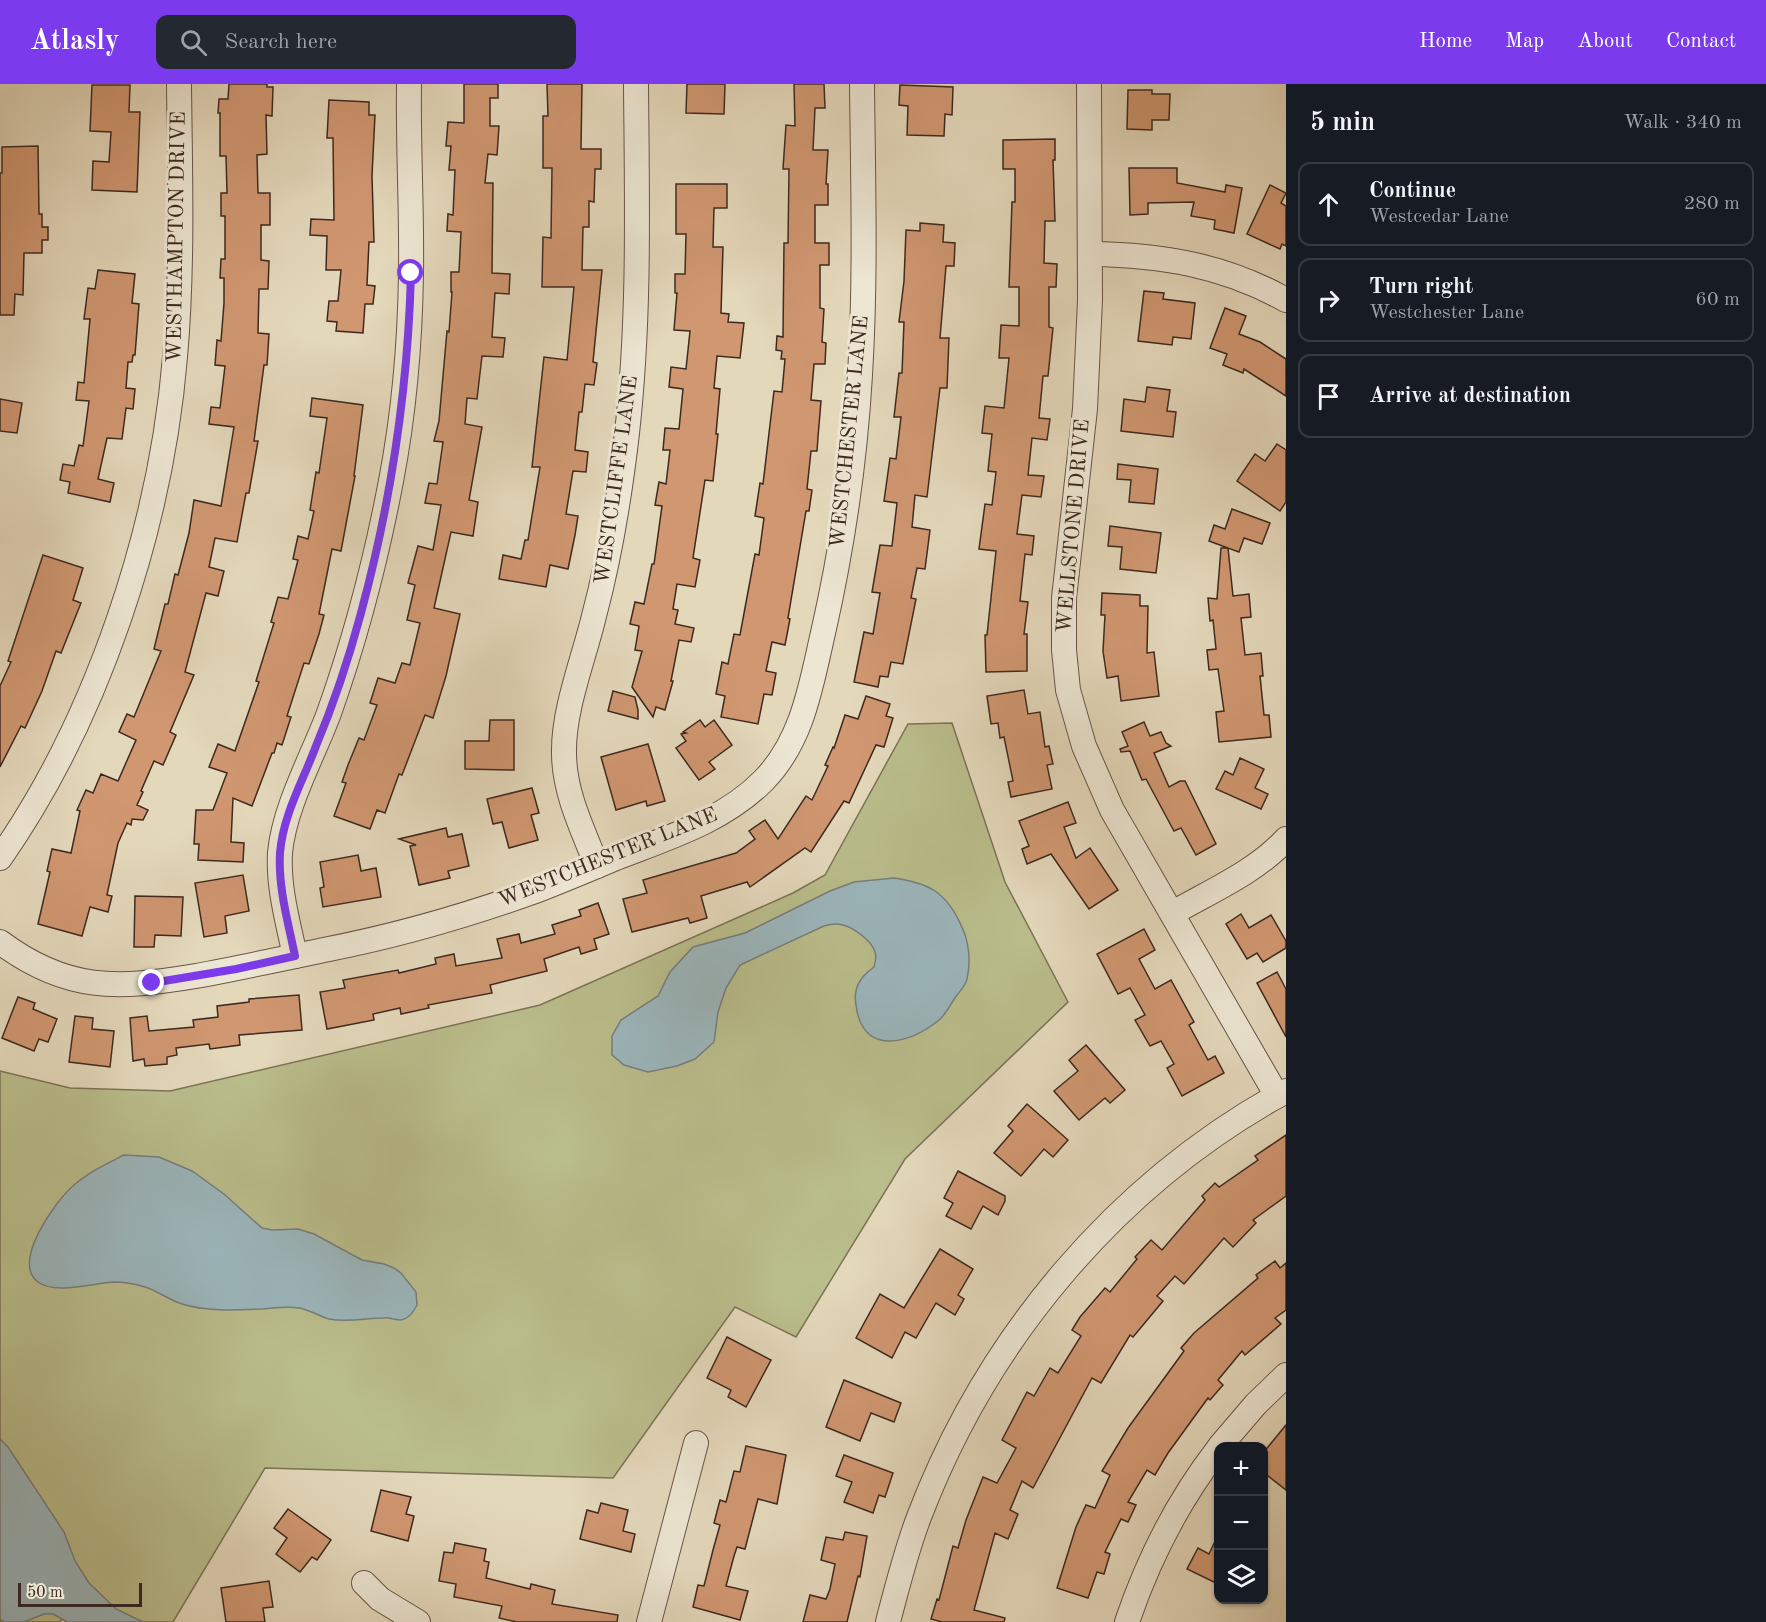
<!DOCTYPE html>
<html lang="en">
<head>
<meta charset="utf-8">
<style>
  :root { --surface:#171b24; --page:#242831; --text:#f1f3f6; --muted:#9ea1a6; --line:#363941; --accent:#7c3aed }
  body { margin:0; font-family:"Old Standard TT",serif; background:var(--page); color:var(--text) }
  .controls { position:absolute; right:18px; bottom:18px; display:grid; overflow:hidden; border-radius:12px; box-shadow:0 2px 4px #0004 }
  .controls button { width:54px; height:54px; display:grid; place-items:center; padding:0; border:0; border-bottom:2px solid var(--line); background:var(--surface); color:var(--text); font:30px sans-serif }
  .scale { position:absolute; left:18px; bottom:15px; width:124px; box-sizing:border-box; padding-left:6px; border:3px solid #3e2920; border-top:0; font-size:16px; line-height:21px; white-space:nowrap; color:#3e2920; -webkit-text-stroke:4px #ede6d3; paint-order:stroke }
  .stop { position:absolute; width:18px; height:18px; margin:-14px; border:4px solid #7c3aed; border-radius:50%; background:#fff }
  .stop.end { background:#7c3aed; border-color:#fff; box-shadow:0 2px 6px #0008 }
  .list { margin:0; padding:0; list-style:none }
  h2 { display:flex; justify-content:space-between; align-items:center; height:78px; margin:0; padding:0 24px; font-size:26px }
  h2 small { font-size:20px; font-weight:400; color:var(--muted) }
  .list li { display:grid; grid-template-columns:39px 1fr auto; gap:18px; align-items:center; box-sizing:border-box; height:84px; margin:0 12px 12px; padding:0 12px; border:2px solid var(--line); border-radius:12px }
  .list b { display:block; font-size:22px; white-space:nowrap }
  .list p { margin:0; font-size:20px; white-space:nowrap; color:var(--muted) }
  .list em { font-size:20px; font-style:normal; color:var(--muted) }
  .icon { flex:none; width:33px; height:33px; fill:none; stroke:currentColor; stroke-width:2; stroke-linecap:round; stroke-linejoin:round }
  .map { position:relative; flex:none; width:1286px; height:1538px; overflow:hidden }
  header { display:flex; align-items:center; gap:36px; box-sizing:border-box; height:84px; padding:0 30px; background:var(--accent); color:#fff }
  header strong { font-size:28px }
  nav { display:flex; gap:33px; margin-inline-start:auto; font-size:21px }
  .search { width:420px; height:54px; background:var(--page); display:flex; align-items:center; gap:15px; box-sizing:border-box; padding:0 21px; border-radius:12px; color:var(--muted); font-size:22px }
  main { display:flex }
  aside { flex:1; background:var(--surface) }
  .map>svg:first-child { display:block }
</style>
</head>
<body>
<header>
<strong>Atlasly</strong>
<div class="search"><svg class="icon" aria-label="search" viewBox="0 0 24 24"><circle cx="10" cy="10" r="6"/><path d="M15 15l6 6"/></svg>Search here</div>
<nav><a>Home</a><a>Map</a><a>About</a><a>Contact</a></nav>
</header>
<main>
<div class="map">
<svg width="1286" height="1538" viewBox="0 0 1286 1538">
  <rect width="100%" height="100%" fill="#e4d8bb"/>
  <filter id="stains"><feTurbulence type="fractalNoise" baseFrequency=".00333" numOctaves="4"/><feColorMatrix values="0 0 0 0 .2 0 0 0 0 .09 0 0 0 0 .02 0 0 0 .5 -.17"/></filter>
  <radialGradient id="worn" r=".72"><stop offset=".6" stop-color="#630" stop-opacity="0"/><stop offset="1" stop-color="#630" stop-opacity=".3"/></radialGradient>
  <path fill="#babd8c" stroke="#7c7356" stroke-width="1.5" d="M952,639l53,159 63,120 -163,157 -109,178 -61,-30 -122,171 -348,-10 -92,154h-106l-5,-3 -2,3h-60v-551l70,17 100,3 370,-86 253,-112 32,-18 83,-151z"/>
  <g fill="#9bb6bc" stroke="#767e7e" stroke-width="1.5">
    <path d="M894,794c35,5 52,14 67,47 8,16 10,36 6,54 -1,6 -8,13 -12,19 -5,7 -9,16 -16,22 -30,25 -77,36 -83,-15 -3,-17 4,-28 18,-38 1,-5 3,-10 1,-15 -3,-11 -21,-24 -32,-27 -7,-2 -13,-1 -19,1l-84,39 -14,23 -8,24 -4,30 -19,17 -18,7 -29,6 -24,-7 -12,-10v-19l9,-16 37,-24 12,-24 23,-25 52,-14 85,-42 24,-9z"/>
    <path d="M124,1071l35,2 33,14 32,23 38,34 10,2 26,-1 16,5 48,26 22,4 10,4 7,5 15,19 1,13c-3,6 -8,14 -16,15 -6,0 -12,-3 -18,-2 -18,0 -35,5 -54,1 -10,-3 -19,-9 -30,-11 -11,-2 -24,0 -36,1 -27,1 -55,3 -81,-5 -13,-4 -24,-13 -37,-17 -10,-3 -21,-5 -31,-5 -20,1 -59,13 -76,0 -27,-20 18,-82 36,-97 15,-13 32,-21 50,-30z"/>
    <path d="M0,1355l8,8 56,85 11,29 14,22 27,26 27,13h-76l-14,-8h-9l-20,8h-20l-4,-3z"/>
  </g>
  <g fill="#d09771" stroke="#3e2920" stroke-width="1.5">
    <path d="M229,0h38v3h6l-1,29 -6,-1 1,39 -10,1 1,38h12v32h-9v35l8,1 -1,28h-9l-1,44 11,1 -2,31h-3l-10,76h4l-9,52h-3l-9,49 -22,-4 -6,29 15,4 -6,25 -12,-3 -21,79 9,3 -24,57 6,3 -13,30 -9,-4 -13,30 2,1 -6,13 11,5 -5,10 -11,-1 -1,6 -4,-2 -9,20 -11,52 5,1 -4,16 -18,-5 -8,29 -44,-12 12,-52 -3,-1 5,-22 19,4 9,-42 -3,-1 9,-20 7,3 8,-19 17,7 18,-41 -17,-8 8,-18 7,3 27,-66 -7,-2 11,-45h3l7,-30 3,1 11,-42 5,-33 27,6 13,-79 -25,-3 2,-17 9,1 5,-42 -10,-1 2,-25 4,1 3,-38v-25h-4l1,-19h4v-43h-4v-23h6l-1,-37h-6v-43h-2l1,-14h9z"/>
    <path d="M464,0h34v14h-8v28h9l-2,29 -9,-1 -3,29h8l-1,90 18,1 -1,20 -14,-1 -3,44 13,1 -2,19 -21,-1 -5,43 -10,-1 -2,26 17,3 -13,73 9,2 -5,34 -22,-4 -17,76 26,6 -14,62 -13,42 -8,-3 -23,60 -3,-1 -14,39 -8,-3 -7,19 -36,-13 12,-33 -4,-1 6,-17 11,-27 5,2 13,-35 -7,-2 8,-25 17,5 7,-20 8,2 10,-42 -13,-3 8,-35 -7,-2 10,-37 15,4 8,-45 -16,-2 4,-20 8,1 6,-42 -9,-1 5,-20 8,-90 2,1 3,-40h-1v-20h8l2,-40 -14,-1 1,-17 5,1 2,-45h-6l2,-24h-5l2,-24 16,1z"/>
    <path d="M547,0h35l-1,65h20v20h-6l-1,33 -5,-1v26h-6l-1,43h20l-9,92 4,1 -3,22 -9,-1 -3,28h-3l-4,38 13,2 -2,20 -13,-1 -7,43 12,2 -3,19 -7,34 -18,-4 -4,22 -47,-8 4,-24 18,4 4,-19h3l12,-73h-8l12,-110 23,3 7,-73h-32l1,-50 8,1 1,-70h-9v-52h5z"/>
    <path d="M687,0h38l-1,30 -38,-1z"/>
    <path d="M794,0h30l1,24h-10l-2,42h15l-2,34h2v21h-13v38h14v22h-9v43l4,1 -2,33 4,1 -1,21h-11l-3,36 10,1 -3,36 -1,14h-6l-4,38 5,1 -3,21h-3l-18,107 2,1 -5,26 -13,-3 -6,29 10,2 -4,22 -8,-1 -6,30 -37,-7 4,-21 -9,-2 6,-32 6,2 6,-30 6,1 15,-81 4,1 5,-37 -9,-2 5,-33 3,1 11,-93 8,1 3,-33h-4l1,-8 -6,-1 1,-14 6,1 1,-94h4l1,-74h-6l3,-44 9,1z"/>
    <path d="M92,1h38l-1,27h11l-3,80 -45,-2 1,-29 16,1 2,-30 -21,-1z"/>
    <path d="M900,1l53,2 -1,28 -7,-1 -1,22 -37,-1 1,-29 -9,-1z"/>
    <path d="M1128,6h24v4h18l-1,26h-17v10l-25,-1z"/>
    <path d="M329,16l40,2v13h6l-3,61 2,66h-5l-2,43 8,1 -2,18h-8l-2,29 -27,-2 1,-9 -10,-1 2,-20h9l3,-31h-15l1,-34 -17,-1 1,-16 23,1 -1,-82h-6z"/>
    <path d="M1055,55v21h-2l2,61h-10l-1,42 13,1 -1,23h-7v40l4,1 -5,48h-5l-4,42 11,1 -3,21 -15,-2 -4,37 16,1 -3,21 -19,-2 -5,39 17,2 -2,19 -7,-1 -5,47 8,1 -4,32h3v37l-41,1 -1,-37h2l9,-84 -17,-2 6,-45 7,1 4,-33 -8,-1 4,-37 -10,-1 3,-27 19,2 5,-50h-10l2,-33 18,1v-39h-10l3,-85h3v-33h-12v-29z"/>
    <path d="M38,62l1,68h3v13h6v13h-6v13h-18l-1,42 -8,-1 -1,21h-14v-142h2v-26z"/>
    <path d="M1129,84h48v15l48,9 1,-7 16,3 -8,45 -20,-4 1,-9 -24,-4 3,-14 -46,1v11l-18,1z"/>
    <path d="M676,100h51v24h-13l-1,39h10l-2,66 8,1 -1,8 16,1 -4,35 -23,-2 -3,32 6,1 -4,45h2l-5,47 -8,-1 -12,78 7,2 -5,27 -18,-3 -4,25 5,1 -3,14 19,4 -3,14 -12,-2 -8,41h2l-8,29 -9,-3 -3,10 -21,-30 10,-36 -7,-1 4,-24 -9,-2 5,-22 9,2 8,-40h2l8,-58 -7,-1 4,-23 7,2 4,-34h-7l2,-22 14,1 4,-40 -14,-2 2,-20 15,2 4,-38 -16,-1 3,-37h-2v-19h10l1,-40h-10z"/>
    <path d="M1270,101l16,8 -5,10 5,3v40l-4,-2 -2,5 -33,-15z"/>
    <path d="M920,139l24,2 -1,17 12,1 -1,23h-8l-6,72h9l-2,50h-7l-13,109 -12,-2 -3,32 18,3 -5,39 -8,-1 -6,30 5,1 -13,65 -12,-2 -3,15 -8,-1 -2,11 -24,-5 10,-50 9,2 7,-41 -8,-1 8,-47 12,1 5,-43 -13,-2 6,-43 6,1 5,-42h-7l5,-44h3l2,-51h-5l5,-41 2,-51 14,1z"/>
    <path d="M98,186l37,4 -3,29 7,1 -4,51h-2l-1,7h-4l-2,26 9,1 -2,20 -7,-1 -4,31 -15,-1 -9,41 16,4 -4,19 -42,-9 2,-11 -10,-2 3,-16 11,2 5,-21 4,1 6,-45 -13,-1 2,-18 6,1 6,-64h-6l4,-31 7,1z"/>
    <path d="M1144,207l20,2 -1,6 32,4 -4,36 -18,-2 -1,8 -34,-4z"/>
    <path d="M1225,224l21,8 -7,18 21,8 26,17v37l-42,-27 -1,4 -20,-8 4,-11 -17,-6z"/>
    <path d="M1147,303l23,3 -3,21 9,1 -3,25 -52,-6 3,-32 21,3z"/>
    <path d="M312,314l51,7 -9,71h1l-14,75 -9,-2 -13,65 5,1 -5,19 -10,30 -5,-1 -17,53 4,1 -9,28 -5,-2 -3,10h-2l-20,53 -19,-8 -2,44 13,1 -1,19 -45,-2 1,-16h-5l2,-34h17l14,-37 -18,-6 9,-23 17,7 24,-69 -3,-1 18,-58 -3,-1 7,-25 10,2 10,-39 -5,-1 5,-23 10,3 6,-28 -4,-1 6,-38 3,1 8,-55 -17,-2z"/>
    <path d="M0,315l22,4 -5,30 -17,-2z"/>
    <path d="M1277,360l9,6v52l-6,9 -43,-30 18,-27 10,7z"/>
    <path d="M1118,380l40,5 -4,35 -25,-2 2,-22 -14,-1z"/>
    <path d="M1232,425l38,14 -8,21 -18,-6 -5,14 -11,-4 5,48 16,-2 2,23 -10,1 4,37 16,-2 2,23h-3l4,39h5l2,22 -52,5 -3,-30 8,-1 -6,-42 -9,1 -2,-20 9,-1 -3,-29 -3,1 -2,-23 9,1 4,-51h7l-19,-7 5,-16 11,4z"/>
    <path d="M1110,442l51,7 -5,40 -36,-4 2,-22 -14,-1z"/>
    <path d="M43,471l40,13 -10,32 8,3 -20,50 -5,-2 -14,40 -17,37 -4,-2 -21,41v-81l11,-24 -3,-1z"/>
    <path d="M1102,509l38,2v11h8l-1,47 7,-1 5,44 -38,5 -3,-25 -11,2 -4,-27 2,-36h-4z"/>
    <path d="M1024,606l4,24 12,-2 5,35 4,-1 4,18 -6,1 5,24 -41,8 -3,-15 5,-1 -9,-44 -4,1 -2,-15 -7,1 -4,-28z"/>
    <path d="M613,607l22,6 3,13v9l-30,-8z"/>
    <path d="M866,612l24,8 -4,12 7,2 -9,29 -8,-2 -27,58 -5,-2 -33,51 -6,-4 -55,39 -3,-5 -46,14 6,22 -17,5 -2,-5 -56,14 -9,-33 24,-6 -4,-13 93,-27 19,-14 -6,-8 16,-11 13,19 28,-43 6,4 16,-34 -3,-1 8,-18 1,1 11,-33 13,4z"/>
    <path d="M490,636h24v50l-49,-1v-28h24z"/>
    <path d="M700,636l5,7 9,-7 18,25 -23,17 6,7 -16,11 -23,-32 10,-7 -5,-7 5,-1 -3,-1z"/>
    <path d="M1144,638l6,14 11,-4 5,11 5,3 -17,7 15,34 11,-6h5l31,63 -20,11 -15,-27 -7,3 -28,-52 -4,1 -12,-29 -9,1 -1,-3 8,-3 -6,-14z"/>
    <path d="M648,660l17,57 -18,5 -1,-5 -30,9 -15,-53z"/>
    <path d="M1240,674l24,11 -9,19 13,6 -7,15 -45,-20 9,-18 8,4z"/>
    <path d="M532,704l7,25 -8,2 7,25 -29,8 -7,-26 -9,2 -6,-25z"/>
    <path d="M1068,718l8,21 -12,4 12,31 14,-10 28,42 -29,19 -38,-55 -24,10 -5,-15 7,-3 -10,-25z"/>
    <path d="M446,744l2,9 14,-3 7,32 -21,5 2,7 -31,7 -9,-39 6,-1 -17,-6z"/>
    <path d="M358,771l3,16 15,-3 5,29 -58,10 -3,-19 4,-1 -4,-25z"/>
    <path d="M243,791l6,36 -24,5 2,17 -23,4 -9,-54z"/>
    <path d="M135,812l48,1 -2,39 -26,-1 -1,12h-20z"/>
    <path d="M598,819l11,31 -15,5 3,10 -16,5 -2,-7 -35,12 3,12 -57,14 2,8 -64,12 1,3 -28,6 -1,-6 -27,6 1,6 -47,9 -7,-37 25,-4 -2,-8 55,-10 1,3 37,-9 -1,-6 19,-4 2,12 46,-8 -5,-19 22,-5 2,9 34,-9 -3,-9 29,-9 -2,-6z"/>
    <path d="M1241,830l8,14 22,-13 15,26v7l-23,14 -6,-9 -10,6 -21,-35z"/>
    <path d="M1144,845l11,21 -16,9 16,30 16,-9 23,42 -5,3 19,35 7,-4 9,17 -42,23 -15,-28 7,-4 -13,-23 -11,5 -15,-26 10,-5 -15,-27 -12,6 -21,-40z"/>
    <path d="M1277,888l9,17v48l-29,-54z"/>
    <path d="M299,911l3,35 -63,5 1,10 -30,4 -1,-5 -33,4 1,7 -10,2v7l-22,2 -1,-7 -11,2 -3,-43 17,-2 2,15 45,-4 -1,-7 25,-3 -1,-11 32,-4v-3z"/>
    <path d="M18,913l17,6 -2,6 24,10 -9,23 -9,-3 -5,12 -32,-13z"/>
    <path d="M75,932l18,2 -1,11 22,2 -4,36 -41,-5z"/>
    <path d="M1086,961l39,45 -15,13 -5,-5 -26,22 -25,-29 24,-20 -9,-11z"/>
    <path d="M1027,1020l41,36 -15,17 -9,-8 -23,27 -27,-23 19,-22 -5,-5z"/>
    <path d="M1286,1051v61l-33,24 3,3 -23,24 -9,-9 -40,46 -9,-8 -18,20 6,5 -30,36 -3,-2 -29,48 -9,-5 -59,110 -11,-7 -12,29 8,4 -10,25 -13,-6 -21,77 31,8 -1,4h-62l-11,-3 6,-20 2,1 14,-54 5,2 8,-28 17,-43 14,6 19,-35 -14,-8 25,-48 7,4 16,-28 8,5 23,-37 -9,-6 8,-13 25,-29 5,4 27,-33 -2,-2 16,-17 11,10 43,-50 -3,-4 13,-13 4,4 39,-27 -3,-4z"/>
    <path d="M958,1087l47,25v5l-7,14 -15,-9 -12,23 -25,-13 7,-13 -9,-5z"/>
    <path d="M940,1165l33,20 -15,26 6,4 -9,16 -19,-12 -20,35 -11,-6 -13,26 -36,-20 24,-44 24,14z"/>
    <path d="M1275,1177l5,7 6,-5v47l-11,8 6,6 -36,31 -3,-4 -24,29 5,5 -13,15 -2,-2 -40,55 -13,22 -8,-5 -19,32 8,3 -8,17 -7,-3 -16,33 5,2 -6,20 -7,-2 -9,26 -31,-10 19,-61 10,-22 9,3 15,-33 -8,-4 26,-43 56,-77 -3,-3 13,-15 64,-55 -2,-3z"/>
    <path d="M727,1253l44,23 -25,47 -18,-10 3,-7 -24,-12z"/>
    <path d="M844,1296l57,23 -7,19 -23,-9 -11,28 -34,-14z"/>
    <path d="M1286,1341v65l-23,-18v-19z"/>
    <path d="M746,1362l40,9 -9,49 -19,-5 -13,50 -8,-2 -3,9 -8,30 22,5 -8,29 -47,-13 5,-22 6,1 9,-36 7,-25 -6,-2 6,-23 6,2 8,-31 6,1z"/>
    <path d="M844,1371l49,18 -8,24 -6,-2 -6,18 -29,-11 8,-20 -16,-6z"/>
    <path d="M381,1406l30,7 -5,17 8,2 -6,25 -37,-10z"/>
    <path d="M601,1419l27,7 -5,21 12,3 -4,18 -51,-13 7,-29 11,3z"/>
    <path d="M288,1425l43,31 -14,20 -5,-3 -12,15 -24,-18 11,-16 -13,-10z"/>
    <path d="M845,1448l22,4 -7,41 -2,-1 -11,46h-44l7,-27 16,4 4,-10 5,-25 -14,-4 5,-23 17,3z"/>
    <path d="M1218,1451v49l-31,-15 11,-21 11,6z"/>
    <path d="M455,1459l31,6 -2,12 5,1 -3,16 44,11 1,-5 24,6 -3,14 66,11 -1,7h-100l-18,-4 3,-12 -48,-9 2,-13 -17,-3 5,-29 9,1z"/>
    <path d="M269,1497l4,26 -10,1 2,14h-39l-5,-34z"/>
  </g>
  <g fill="none" stroke-linecap="round" stroke-linejoin="round">
    <defs>
      <g id="minor">
        <path d="M1089,0l1,216 -5,109 -21,189v52l4,40 16,56 28,64 165,286"/>
        <path d="M1091,170c70,1 133,11 195,46"/>
        <path d="M0,774c98,-140 161,-331 175,-501 8,-91 5,-182 4,-273"/>
        <path d="M597,782c-14,-36 -33,-73 -33,-113 -1,-43 20,-95 30,-137 16,-60 26,-122 33,-183 13,-116 10,-232 9,-349"/>
        <path d="M1173,829c38,-22 83,-41 113,-74"/>
        <path d="M0,858c67,50 117,47 196,34 43,-8 85,-17 128,-26 72,-14 145,-35 214,-60 26,-10 52,-21 78,-32 51,-20 108,-37 148,-78 39,-40 47,-95 59,-147 19,-84 32,-171 37,-258 6,-97 3,-194 2,-291"/>
        <path d="M295,872c-7,-34 -17,-68 -15,-103 4,-46 33,-97 49,-140 27,-76 47,-153 62,-232 13,-68 19,-138 20,-207 1,-63 -3,-127 -2,-190"/>
        <path d="M1220,1362l36,-42 30,-29"/>
        <path d="M364,1499l16,16 38,23"/>
        <path d="M649,1538l47,-179"/>
        <path d="M888,1538c9,-35 18,-71 31,-105 68,-179 198,-334 367,-426"/>
        <path d="M1127,1538c21,-62 51,-121 91,-173"/>
      </g>
    </defs>
    <use href="#minor" stroke="#685547" stroke-width="26"/>
    <use href="#minor" stroke="#ede6d3" stroke-width="24"/>
  </g>
  <g fill="none" stroke-linecap="round" stroke-linejoin="round">
    <path stroke="#7c3aed" stroke-width="8" d="M152,899l84,-14 59,-13c-7,-34 -17,-69 -15,-103 3,-38 23,-72 36,-107 18,-43 33,-88 45,-133 30,-111 47,-225 50,-340"/>
  </g>
  <g text-anchor="middle" dominant-baseline="central" stroke-width="6" stroke-linejoin="round" paint-order="stroke">
    <g font-size="21" fill="#3e2920" stroke="#ede6d3">
      <text transform="translate(177 153) rotate(-89)">WESTHAMPTON DRIVE</text>
      <text transform="translate(850 348) rotate(-84)">WESTCHESTER LANE</text>
      <text transform="translate(617 396) rotate(-82)">WESTCLIFFE LANE</text>
      <text transform="translate(1074 442) rotate(-85)">WELLSTONE DRIVE</text>
      <text transform="translate(608 774) rotate(-22)">WESTCHESTER LANE</text>
    </g>
  </g>
  <rect width="100%" height="100%" filter="url(#stains)"/>
  <rect width="100%" height="100%" fill="url(#worn)"/>
</svg>
<div class="controls">
<button>+</button>
<button>−</button>
<button><svg class="icon" aria-label="layers" viewBox="0 0 24 24"><path d="M12 4l9 5-9 5-9-5zM3 14l9 5 9-5"/></svg></button>
</div>
<div class="scale">50 m</div>
<div class="stop" style="left:411px;top:189px"></div>
<div class="stop end" style="left:152px;top:899px"></div>
</div>
<aside>
<h2>5 min<small>Walk · 340 m</small></h2>
<ul class="list">
<li><svg class="icon" aria-label="ahead" viewBox="0 0 24 24"><path d="M12 20V5M6 11l6-6 6 6"/></svg><div><b>Continue</b><p>Westcedar Lane</p></div><em>280 m</em></li>
<li><svg class="icon" aria-label="right" viewBox="0 0 24 24"><path d="M7 20v-9h11M14 6l5 5-5 5"/></svg><div><b>Turn right</b><p>Westchester Lane</p></div><em>60 m</em></li>
<li><svg class="icon" aria-label="arrive" viewBox="0 0 24 24"><path d="M6 21V4h12l-3 4 3 4H6"/></svg><div><b>Arrive at destination</b></div></li>
</ul>
</aside>
</main>
</body>
</html>
